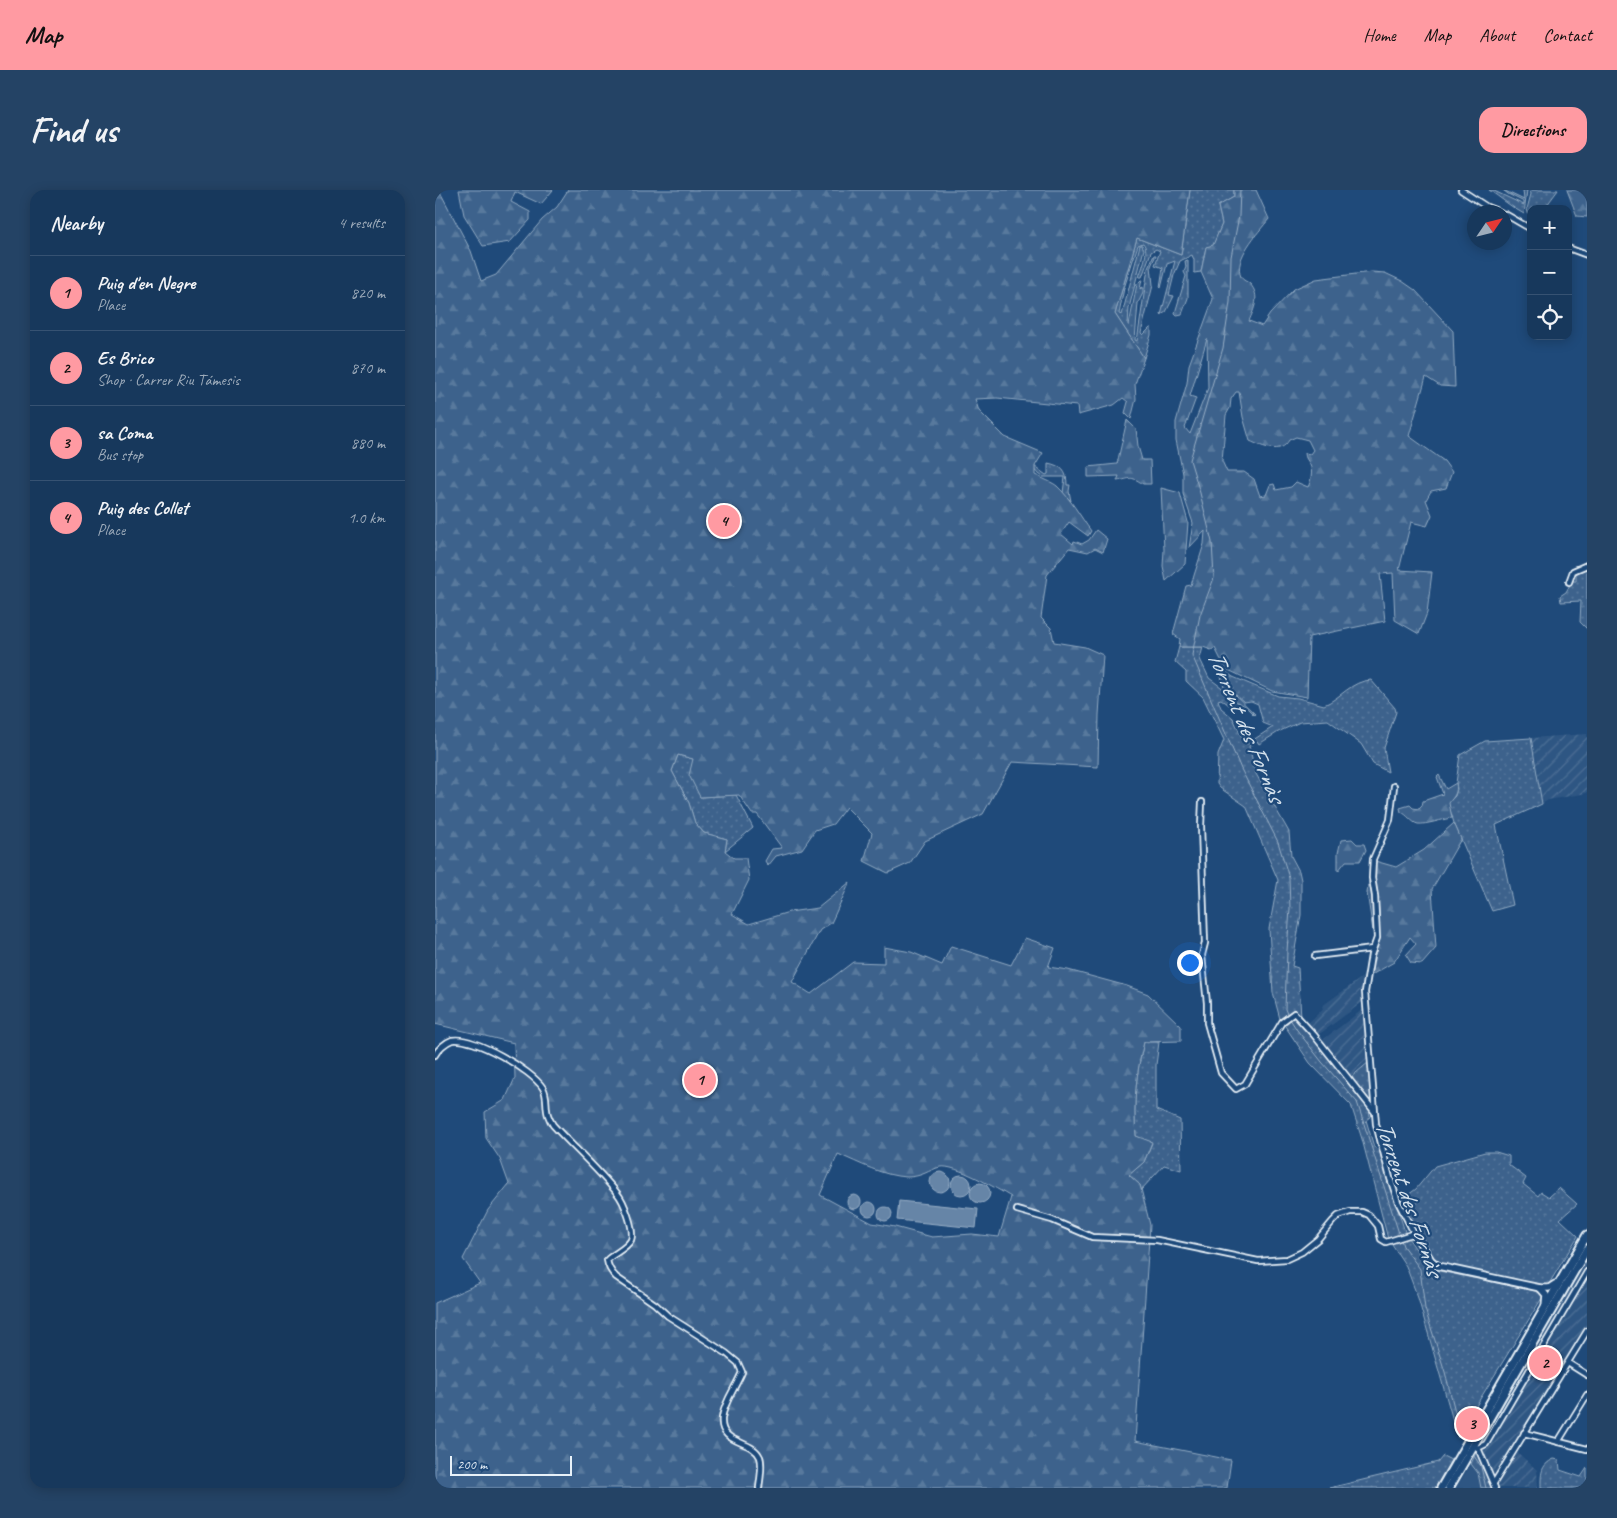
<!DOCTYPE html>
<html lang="en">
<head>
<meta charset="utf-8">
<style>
  :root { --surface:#17385c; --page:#244365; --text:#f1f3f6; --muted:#9eacbb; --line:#365272; --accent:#ff9aa2 }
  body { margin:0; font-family:Caveat,sans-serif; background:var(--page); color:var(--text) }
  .controls { position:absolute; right:15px; top:15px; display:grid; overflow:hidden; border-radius:10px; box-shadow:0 2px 12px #0003 }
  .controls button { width:45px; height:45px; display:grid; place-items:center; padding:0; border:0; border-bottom:1px solid var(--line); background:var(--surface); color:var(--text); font:25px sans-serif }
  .compass { position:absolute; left:1032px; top:15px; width:45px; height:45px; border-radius:50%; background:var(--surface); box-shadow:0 2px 12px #0003; rotate:55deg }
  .scale { position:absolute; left:15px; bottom:12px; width:122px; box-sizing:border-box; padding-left:5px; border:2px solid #e8f1f8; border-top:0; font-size:14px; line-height:18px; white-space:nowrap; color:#e8f1f8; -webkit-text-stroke:4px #1f4a7a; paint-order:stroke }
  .you { position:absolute; left:754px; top:772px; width:18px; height:18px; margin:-12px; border:4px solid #fff; border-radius:50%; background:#1a73e8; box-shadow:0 0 0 8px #1a73e833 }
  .badge { display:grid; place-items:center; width:32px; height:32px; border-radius:50%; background:var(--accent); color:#111; font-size:16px; font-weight:700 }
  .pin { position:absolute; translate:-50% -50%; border:2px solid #fff; box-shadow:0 1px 5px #0006 }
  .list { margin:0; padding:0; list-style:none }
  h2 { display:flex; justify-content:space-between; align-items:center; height:65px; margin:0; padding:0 20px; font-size:21px }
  h2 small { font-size:16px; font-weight:400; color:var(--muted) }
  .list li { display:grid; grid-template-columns:32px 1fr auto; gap:15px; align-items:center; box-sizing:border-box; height:75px; padding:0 20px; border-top:1px solid var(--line) }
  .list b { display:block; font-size:19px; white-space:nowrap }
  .list p { margin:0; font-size:16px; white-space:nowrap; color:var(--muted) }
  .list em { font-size:16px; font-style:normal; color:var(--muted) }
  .icon { flex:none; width:28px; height:28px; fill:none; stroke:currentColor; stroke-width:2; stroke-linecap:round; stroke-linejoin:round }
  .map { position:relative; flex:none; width:1152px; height:1298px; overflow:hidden; border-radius:15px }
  header { display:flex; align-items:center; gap:30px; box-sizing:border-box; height:70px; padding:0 25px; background:var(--accent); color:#111 }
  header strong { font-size:24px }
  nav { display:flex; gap:28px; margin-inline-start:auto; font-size:18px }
  .intro { display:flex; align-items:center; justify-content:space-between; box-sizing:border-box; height:120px; padding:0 30px }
  h1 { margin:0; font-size:35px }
  .button { padding:12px 22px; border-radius:15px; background:var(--accent); color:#111; font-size:18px; font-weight:700 }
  main { display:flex; gap:30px; padding:0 30px }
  aside { flex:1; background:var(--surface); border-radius:15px; box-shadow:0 2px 12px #0003 }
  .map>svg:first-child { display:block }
</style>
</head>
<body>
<header>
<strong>Map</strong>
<nav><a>Home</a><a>Map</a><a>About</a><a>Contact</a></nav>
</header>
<div class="intro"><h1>Find us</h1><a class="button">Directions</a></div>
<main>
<aside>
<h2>Nearby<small>4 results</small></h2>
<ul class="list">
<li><span class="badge">1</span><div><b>Puig d'en Negre</b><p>Place</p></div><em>820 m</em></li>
<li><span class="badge">2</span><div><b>Es Brico</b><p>Shop · Carrer Riu Támesis</p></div><em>870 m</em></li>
<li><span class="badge">3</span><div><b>sa Coma</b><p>Bus stop</p></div><em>880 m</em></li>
<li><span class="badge">4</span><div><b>Puig des Collet</b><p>Place</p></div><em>1.0 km</em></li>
</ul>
</aside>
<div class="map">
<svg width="1152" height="1298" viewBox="0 0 1152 1298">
  <defs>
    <pattern id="industrial-furrows" width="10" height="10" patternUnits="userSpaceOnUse" patternTransform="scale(1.25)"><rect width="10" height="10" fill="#2e5683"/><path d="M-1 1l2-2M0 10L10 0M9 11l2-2" fill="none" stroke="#4c6f95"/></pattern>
    <pattern id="grass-dots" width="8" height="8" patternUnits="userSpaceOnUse" patternTransform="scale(1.25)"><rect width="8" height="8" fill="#3c628c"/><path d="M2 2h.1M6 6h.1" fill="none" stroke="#58799d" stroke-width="1.8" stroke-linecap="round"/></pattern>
    <pattern id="forest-firs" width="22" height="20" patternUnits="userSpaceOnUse" patternTransform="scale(1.25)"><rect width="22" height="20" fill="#3c628c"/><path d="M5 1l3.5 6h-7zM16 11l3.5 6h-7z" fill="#58799d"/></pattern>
  </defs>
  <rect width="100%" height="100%" fill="#1f4a7a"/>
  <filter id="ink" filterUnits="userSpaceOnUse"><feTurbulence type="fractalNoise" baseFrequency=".02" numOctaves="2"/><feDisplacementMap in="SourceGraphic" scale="10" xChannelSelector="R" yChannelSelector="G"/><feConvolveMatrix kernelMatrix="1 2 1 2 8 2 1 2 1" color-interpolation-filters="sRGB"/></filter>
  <g filter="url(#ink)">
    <path fill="#2e5683" d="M1036,1274l7,9 3,15h-25z"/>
    <g fill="url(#industrial-furrows)">
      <path d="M1152,544v59l-39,7 -6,4 -11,-66z"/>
      <path d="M929,786v25l-43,32 -5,2 -9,-11 16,-15 -1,-3z"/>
      <path d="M927,820l4,1 3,51 -19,16 -27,-35 1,-4z"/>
      <path d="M1152,1070v69l-71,112 5,4 -4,7 20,18 1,18h-40l-16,-38v-5z"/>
    </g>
    <g fill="url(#grass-dots)" stroke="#92aac2" fill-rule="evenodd">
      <path d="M755,0h44v7l-16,9 4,18 -9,22 -7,1 -5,25 -7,1v-13l-2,-5 -12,6 -6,14 -5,20 5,1 -8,16 -5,3 14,-54 -8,3 -6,24 -1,-1 3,-19 -8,-3 5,-14 -4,-2 -5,3 -9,25h-3c3,-10 11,-26 4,-34l-5,2 -14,43 -5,26 3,1 18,-70h2l2,4 -15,59 -1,17h1l8,-41 5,-5 -2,10 3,-2v6l-5,10 -3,37 2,1 11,-73 6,-13h2l-5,11 2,19 -12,48 2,2 8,-8v8l-7,23 -29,-44 22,-76 44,17z"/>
      <path d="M1054,0h3l32,15v-3l-16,-8 -5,-4 21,10 -1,-10h4l-3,24c-13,-7 -23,-16 -35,-24z"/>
      <path d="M1095,0h28l-14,19h-13v15l-4,-15 4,-15z"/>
      <path d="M753,70v38l-6,16 -5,1 -2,-2 11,-37 -2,-4 2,-5 -1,-6z"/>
      <path d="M613,273c14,3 19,8 19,22h3l-1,6 2,10 -8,-8 2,-16h-22l-8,-6 -1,-5 12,9 2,-1z"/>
      <path d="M1150,377l2,5v57l-7,-7 1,-21 -20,1 -1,-6 6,-4 6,-11h4v-10z"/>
      <path d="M744,457h24l-3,12 9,19 16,12 -7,-23 15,10 45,19 20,2 26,7c17,-7 27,-24 47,-25l24,28 1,4 -12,36 4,24 -15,-8 -12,-20 -33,-24 -28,2 -20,9 -21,13 -2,-3 -8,5 7,28 33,58 2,24 8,15 2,9v35l-9,51 6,2 3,49 -8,-7 -13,9 -7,-26 -4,-64 9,-49 -32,-74 -26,-18 -3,-4 1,-29 6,-15 -21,-43 -17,-16v-9l-11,-10zM794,499l15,13 7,-1 7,3 5,19 10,4 -26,17 -3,-2 -11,-24 -12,-10 -3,-8 3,-1 11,8 3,-6 10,5 9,9 1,-1z"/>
      <path d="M1096,548l11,66 -46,21 17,80 -21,6 -38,-88 -6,-20 7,-7 2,-7 -1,-6 4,-28 25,-14z"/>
      <path d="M243,565l15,4 7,38 36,-2 17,33 -28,23 2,-12 -23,-6 -9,-10 -6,-20 -17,-32z"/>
      <path d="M934,691c8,11 7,42 5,56l-7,-44z"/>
      <path d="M859,825l23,26 52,66 1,10 -4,3 8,27 5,3 27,85 21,30 12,6 106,22 -65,106 -22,39 -40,-140 -12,-32 -18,-27 -26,-100 -11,-34 -41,-42 -27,-40z"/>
      <path d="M709,852h15l-3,23v45l24,10 1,50 -17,-5 -23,25 -1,-5 -11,-10 15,-13 8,-19 -16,-7c-3,-32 0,-63 8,-94z"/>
      <path d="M934,872l4,43 -23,-27z"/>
      <path d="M1050,962h11l13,4v9l17,13 -3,6 15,12 3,-4 8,5 10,-9 18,16 -17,15 18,17 -31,51 -109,-20c-23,-10 -31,-45 -38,-66l16,-12 19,-23z"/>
      <path d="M1042,1260l11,25 4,13h-11l-3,-15 -7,-9z"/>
      <path d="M1008,1266l8,4 -16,28h-106l109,-26z"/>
      <path d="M1119,1269l5,1 1,10 21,7 6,-9v20h-46c0,-13 -1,-23 13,-29z"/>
    </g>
    <g fill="url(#forest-firs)" stroke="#92aac2" fill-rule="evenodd">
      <path d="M0,0h4l32,61 10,30 15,-6 46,-55 15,-13 11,-17h622l-9,65 -44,-17 -22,76 29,44 -9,26 1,15 -5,20 -6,-6 3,-11 -5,-4 -9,7 -36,10 -1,-9 -80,-8 -22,1 4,12 26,26 38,16 -8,13v9c6,3 19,8 22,11 14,13 23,30 34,45l-3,5 -19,-14 -8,12 12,10 1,-3 8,3 7,-4 7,-10 11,9 -4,13 -8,-4 -7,4 -19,-4 -22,27 -6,43 10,10 3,14 31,5 18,8 -4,60 -1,52 -86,-5 -29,52 -58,27 -15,22 -22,10 -24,-12 8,-28 -26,-26 -13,17 -18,6 -13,19 -26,7 -8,10 -3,-5 7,-12 10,-1 -25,-34h-5l-13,-19 -39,2 -11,-22 4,-16 -15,-4 -6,16 17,32 6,20 9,10 23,6 -2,12 9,7h12l3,22 -17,34 17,10 40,-12 29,-4 32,-26 -19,41 -11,7 -28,52 19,12 42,-32 31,1v-16l27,5 31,13 9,-19 60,19 14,-27 30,10 -7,19 20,3 59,16 21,8 33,32v15l-37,1c-8,31 -11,62 -8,94l16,6 -8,20 -15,13 11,10 10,40 -15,216 96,19 -4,28h-792v-185l45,-20 -17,-24 25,-49 21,-26 -9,-25 -14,-21 -1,-26 20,-12 10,-22 -1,-35 -79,-19zM403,964c21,9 45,22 69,23 15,0 22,-7 33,-10 15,-3 58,22 71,30l-12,40 -27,-3 -40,3 -37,-10 -23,-4 -52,-28z"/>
      <path d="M24,0h94l-12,14 -26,-12 -4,10 19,10v8l-20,22 -27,4 -19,-31z"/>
      <path d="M799,0h22l13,29c-11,14 -36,39 -28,58 2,4 6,4 9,7 11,12 4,25 -1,37l13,5 8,-12 24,-25 22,-10 56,-7 13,1 17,8 13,9 38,41 2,56 -15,-1 -14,-9 -17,59 35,25 8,11 -6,16 -15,3 -5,9 6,15 -5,11 -16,-4 -12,48 33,2 -5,41 -8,21 -24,-14 -2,-47 -13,1 5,47 -76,16 -2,60 -35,-6 -52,-25 3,-2 -8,-16 -4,2 -8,-3h-24l1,-8 -7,-5 13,-48 5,-1 13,-41 1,-13 -16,17 4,-25 -10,-29v-20l-7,-34v-18l11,-39 2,-18 24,-66 -12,-27 5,-25 7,-2 9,-21 -4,-18 16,-9zM772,149l1,49 -18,46 -5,-6 11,-30 -6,-2zM801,202h3l4,25 7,24c13,6 31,14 39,-1l7,-3 12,3 5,10 -3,4 -5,-1c0,6 3,7 5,12 3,6 1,16 -2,22l-12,-5 -5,5 -15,3 -2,-6 -4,1 -4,10 -6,1 -6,-17 -10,-7h-17l-5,-11 4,-46 4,-7 1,-9z"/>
      <path d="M1132,0h20v27l-10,-1z"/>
      <path d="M692,230l9,9 2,17 4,14h8l1,24h-8c-13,-9 -12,-5 -26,-3l2,-5 -31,1v-10l29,-3z"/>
      <path d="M726,298l19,5 8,29 -3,42 -19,17 -3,-15 1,-16z"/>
      <path d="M1004,585l7,14 10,-6c2,10 -2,13 -7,20l3,15c-9,1 -26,7 -34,6 -6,-1 -11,-10 -17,-12l-1,-4 10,-3 3,3 6,1 3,-3 1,-5 20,-7 -6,-17z"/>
      <path d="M1019,633l7,16 -29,50 4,59 -14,16 -11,-1 -5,-8 10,-11 -6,-7 -16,25 -26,15c6,-21 12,-40 11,-62 0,-19 -7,-34 -4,-54l21,6 28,-17z"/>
      <path d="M917,649l5,5h7l2,6 -6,11h-14l-8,10v-18l3,-13z"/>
    </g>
    <g fill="#6685a7" stroke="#9ab0c7">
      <circle cx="505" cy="992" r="10"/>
      <circle cx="526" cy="995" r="10"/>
      <circle cx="545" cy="1003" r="10"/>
      <circle cx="419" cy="1012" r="7"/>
      <path d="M464,1011l79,8 -2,19 -79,-8z"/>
      <circle cx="434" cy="1019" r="7"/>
      <circle cx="450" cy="1024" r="7"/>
    </g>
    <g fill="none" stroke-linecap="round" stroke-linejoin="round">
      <g stroke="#9ab0c7" stroke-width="1">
        <path d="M805,0l-1,26 -8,41 -1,45 -7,46 -33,112 10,33 12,49 2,36 -14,37 -8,40 49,114 37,73 11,36 1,31 -3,42 -2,58 2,5"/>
        <path d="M855,829l7,11 25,32 35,40 46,144 17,23 5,40 20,63 17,67"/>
        <path d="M1039,1266l13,19"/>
        <path d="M1046,1277l5,21"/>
      </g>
      <defs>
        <g id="minor">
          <path d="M1026,0l26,17 13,5"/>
          <path d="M1070,24l26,15"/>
          <path d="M1133,58l19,7"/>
          <path d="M1134,392l4,-11 14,-6"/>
          <path d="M767,612l-1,24 4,117 -3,12 5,48v20l14,50 15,16 9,-5 37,-62 12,-9 20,22 60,76"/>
          <path d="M880,766l58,-7"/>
          <path d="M0,865c3,-6 11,-13 17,-15 21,-4 80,30 91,48 5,8 2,18 5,27 1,3 3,7 5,10 21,23 45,44 64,68 7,8 18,37 14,47 -5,9 -17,13 -24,20 1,7 4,12 9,17l39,27 13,12 58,37 12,10 4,9c-6,15 -18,30 -20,46 -3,27 30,21 38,39 3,8 0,22 -1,31"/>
          <path d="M582,1020l35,10 40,17 65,3 101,21 29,-2 15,-7 16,-13 15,-18 5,-5 12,-4h12l7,3 9,11 3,13 5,3 26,-8 1,-3 -15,-29 -8,-24 -14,-54 -11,-132 6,-37 6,-17 -2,-42 -3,-18 1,-19 17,-39 4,-34"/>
          <path d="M1133,1173l19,12"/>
          <path d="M1089,1243l63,16"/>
          <path d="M1123,1252l29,-47"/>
          <path d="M1039,1256l4,2 8,-4 101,-172"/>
          <path d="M1043,1258l17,40"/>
          <path d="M1059,1293l93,-152"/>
        </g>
        <g id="tertiary">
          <path d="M977,1044l4,2 15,24 7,6 102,22h9l6,-4"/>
          <path d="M1105,1098l6,7 -1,11"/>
        </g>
        <g id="primary">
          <path d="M1006,1298l146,-253"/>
          <path d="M1014,1298l138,-239"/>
        </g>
      </defs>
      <use href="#minor" stroke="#e8f1f8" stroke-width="8"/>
      <use href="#tertiary" stroke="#e8f1f8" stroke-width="9"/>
      <use href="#primary" stroke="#e8f1f8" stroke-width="11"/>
      <use href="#minor" stroke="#1f4a7a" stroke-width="4.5"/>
      <use href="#tertiary" stroke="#1f4a7a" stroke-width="5.5"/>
      <use href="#primary" stroke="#1f4a7a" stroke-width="7"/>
    </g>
  </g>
  <g text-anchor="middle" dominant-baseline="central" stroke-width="4.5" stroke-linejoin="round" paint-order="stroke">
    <g font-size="25" font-style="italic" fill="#d4e1ec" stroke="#1f4a7a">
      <text transform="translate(811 536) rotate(67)">Torrent des Fornàs</text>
      <text transform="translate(974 1008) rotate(71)">Torrent des Fornàs</text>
    </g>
  </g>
</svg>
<div class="controls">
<button>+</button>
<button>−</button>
<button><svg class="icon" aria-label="locate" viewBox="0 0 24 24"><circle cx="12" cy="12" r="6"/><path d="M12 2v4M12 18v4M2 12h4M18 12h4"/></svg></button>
</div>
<svg class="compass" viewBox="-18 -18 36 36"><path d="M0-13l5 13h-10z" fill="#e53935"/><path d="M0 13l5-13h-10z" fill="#9eacbb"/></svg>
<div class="scale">200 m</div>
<div class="you"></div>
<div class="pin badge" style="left:265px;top:890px">1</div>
<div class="pin badge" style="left:1110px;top:1173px">2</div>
<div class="pin badge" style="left:1037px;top:1234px">3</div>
<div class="pin badge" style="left:289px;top:331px">4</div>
</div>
</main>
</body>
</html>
